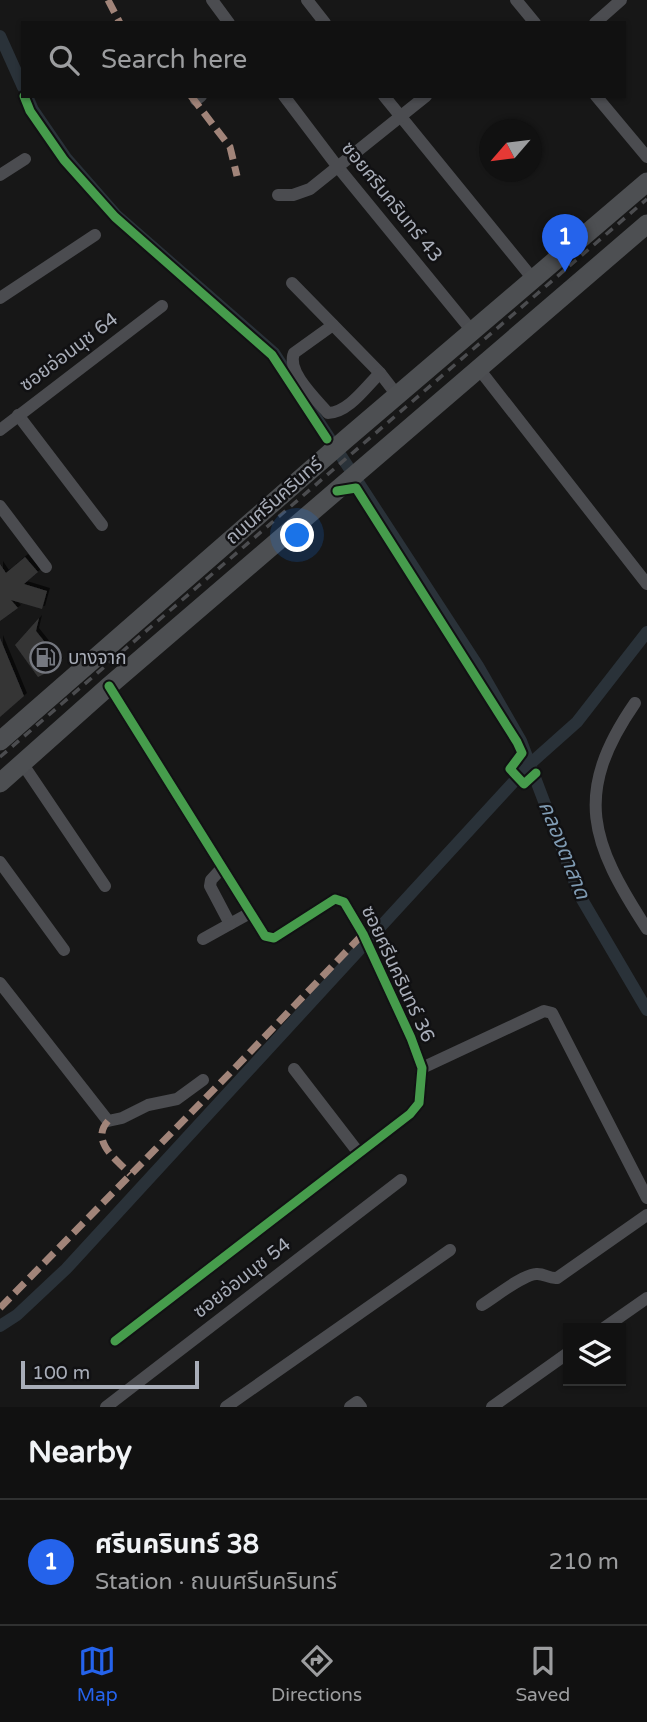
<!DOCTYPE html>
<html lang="en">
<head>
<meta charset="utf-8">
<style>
  :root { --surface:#111; --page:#1a1a1a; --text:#f1f3f6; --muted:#9c9d9f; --line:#303131; --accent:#2563eb }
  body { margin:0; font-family:"Varela Round","Noto Sans Thai",sans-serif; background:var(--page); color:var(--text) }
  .controls { position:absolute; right:21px; bottom:21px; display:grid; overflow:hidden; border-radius:0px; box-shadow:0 2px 5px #0004 }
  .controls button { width:63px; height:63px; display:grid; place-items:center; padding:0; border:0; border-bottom:2px solid var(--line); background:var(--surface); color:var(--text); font:35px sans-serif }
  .compass { position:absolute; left:479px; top:119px; width:63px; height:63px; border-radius:50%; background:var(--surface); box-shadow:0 2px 5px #0004; rotate:242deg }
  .scale { position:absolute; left:21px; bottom:18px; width:178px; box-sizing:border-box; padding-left:7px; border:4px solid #a8adb8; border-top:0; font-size:19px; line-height:24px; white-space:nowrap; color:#a8adb8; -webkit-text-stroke:5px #111113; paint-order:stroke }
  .you { position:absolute; left:298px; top:536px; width:24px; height:24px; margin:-18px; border:5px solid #fff; border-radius:50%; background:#1a73e8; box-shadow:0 0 0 10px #1a73e833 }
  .badge { display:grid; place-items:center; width:46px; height:46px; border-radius:50%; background:var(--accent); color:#fff; font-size:23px; font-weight:700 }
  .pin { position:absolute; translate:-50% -58px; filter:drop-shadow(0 2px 4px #0008) }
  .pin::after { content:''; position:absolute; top:37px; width:24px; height:21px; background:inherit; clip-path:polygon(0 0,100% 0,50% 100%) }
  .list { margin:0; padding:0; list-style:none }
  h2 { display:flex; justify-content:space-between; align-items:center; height:91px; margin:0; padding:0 28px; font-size:30px }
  h2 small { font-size:23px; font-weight:400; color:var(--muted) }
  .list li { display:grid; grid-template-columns:46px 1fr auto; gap:21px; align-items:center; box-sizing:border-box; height:126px; padding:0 28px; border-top:2px solid var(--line) }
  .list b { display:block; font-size:26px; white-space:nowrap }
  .list p { margin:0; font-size:23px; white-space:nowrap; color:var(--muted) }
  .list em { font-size:23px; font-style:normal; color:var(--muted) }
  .icon { flex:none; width:38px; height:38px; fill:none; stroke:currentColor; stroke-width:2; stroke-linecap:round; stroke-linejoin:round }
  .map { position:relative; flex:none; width:647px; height:1407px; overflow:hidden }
  .search { position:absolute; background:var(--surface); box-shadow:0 2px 5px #0004; left:21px; right:21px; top:21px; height:77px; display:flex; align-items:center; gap:18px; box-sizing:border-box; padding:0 24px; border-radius:0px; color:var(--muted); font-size:26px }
  .sheet { height:217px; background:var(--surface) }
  nav { display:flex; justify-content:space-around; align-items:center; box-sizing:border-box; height:98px; border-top:2px solid var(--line); background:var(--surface); font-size:19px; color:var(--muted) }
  nav a { display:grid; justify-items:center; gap:4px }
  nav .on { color:var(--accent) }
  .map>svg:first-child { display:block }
</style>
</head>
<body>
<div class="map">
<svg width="647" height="1407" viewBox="0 0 647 1407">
  <defs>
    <filter id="shadow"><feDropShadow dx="3" dy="-3" stdDeviation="0" flood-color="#0009"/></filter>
  </defs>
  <rect width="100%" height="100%" fill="#171717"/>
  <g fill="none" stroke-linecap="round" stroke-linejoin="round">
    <g stroke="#2a3239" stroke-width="12">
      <path d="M0,36l23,51"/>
      <path d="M27,96l6,14 33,48 50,57 158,138 204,313 43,75 59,155 67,114"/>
      <path d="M0,1326l17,-11 49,-46 465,-506 46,-41 70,-90"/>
    </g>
  </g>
  <g fill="#353536" filter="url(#shadow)">
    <path d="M25,557l13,15 -14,12 23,7 -5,18 -31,-9 7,8 -18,13v-57l6,9z"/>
    <path d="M39,618l-3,13 24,30 -6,8 -16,8 -23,-32z"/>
    <path d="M0,638l24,58 -24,21z"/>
  </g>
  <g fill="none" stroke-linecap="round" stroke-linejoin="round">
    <g stroke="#4b4c50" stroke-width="12">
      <path d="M212,0l17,23"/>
      <path d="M307,0l18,23"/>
      <path d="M516,0l19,23"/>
      <path d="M595,23l26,-23"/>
      <path d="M284,96l53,70 135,165"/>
      <path d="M384,96l149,183"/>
      <path d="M596,96l51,61"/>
      <path d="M196,100l5,-4"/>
      <path d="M0,175l25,-16"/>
      <path d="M278,195h15l17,-6 116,-93"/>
      <path d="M292,283l88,90 17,22"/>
      <path d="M0,298l95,-63"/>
      <path d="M333,325l-39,28c-8,18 22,46 34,60 20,0 38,-26 52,-40"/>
      <path d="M479,369l168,215"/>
      <path d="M18,415l84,110"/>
      <path d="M0,430l162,-124"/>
      <path d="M0,506l46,61"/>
      <path d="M109,686l156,250 9,2 61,-39 9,3 19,32 48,104 11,30 -3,35 -9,11 -295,227"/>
      <path d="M635,703c-63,91 -44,140 12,226"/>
      <path d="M22,763l83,123"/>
      <path d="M0,862l64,88"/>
      <path d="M222,868l-11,12 -1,6 20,38 20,-11"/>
      <path d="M203,939l27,-15"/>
      <path d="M0,983l108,138 14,-3 26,-13 29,-6 26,-19"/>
      <path d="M422,1068l122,-57 8,2 95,185"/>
      <path d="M294,1069l64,83"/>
      <path d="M482,1305c13,-8 40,-30 54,-31 8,-1 13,5 21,4l90,-63"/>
      <path d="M604,1328l43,-30"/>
      <path d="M106,1407l295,-227"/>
      <path d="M226,1407l224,-157"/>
      <path d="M350,1407l7,-5 4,5"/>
      <path d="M492,1407l76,-54"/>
    </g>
    <g stroke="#4d4f52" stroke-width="19">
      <path d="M0,741l346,-302 301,-257"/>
      <path d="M0,783l109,-97 538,-462"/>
    </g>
    <path stroke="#4b4c4f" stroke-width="3.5" stroke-dasharray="9 7" stroke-linecap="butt" d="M0,757l647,-558"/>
    <g stroke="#a18479" stroke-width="7" stroke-dasharray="14 7" stroke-linecap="butt">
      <path d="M108,0l12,23"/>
      <path d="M191,96l39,51 7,29"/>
      <path d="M108,1121c-18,20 8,38 22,53"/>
      <path d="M0,1308l231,-236 132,-138"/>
    </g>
    <defs>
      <g id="cycleway">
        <path d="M24,96l6,15 34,49 51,57 157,138 55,84"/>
        <path d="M337,491l19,-3 161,254 5,11 -12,16 14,15 12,-11"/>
        <path d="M109,686l156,250 9,2 61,-39 9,3 19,32 48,104 11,30 -3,35 -9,11 -295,227"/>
      </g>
    </defs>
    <use href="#cycleway" stroke="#111113" stroke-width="13"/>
    <use href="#cycleway" stroke="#469c4c" stroke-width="9"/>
  </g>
  <defs>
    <symbol id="fuel-ring" viewBox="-11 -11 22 22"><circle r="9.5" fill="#111113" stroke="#757880" stroke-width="1.5"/><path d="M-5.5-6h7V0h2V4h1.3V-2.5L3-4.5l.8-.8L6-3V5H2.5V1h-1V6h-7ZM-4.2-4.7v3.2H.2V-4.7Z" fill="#757880"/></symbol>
  </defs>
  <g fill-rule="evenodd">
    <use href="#fuel-ring" x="28" y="640" width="35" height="35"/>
  </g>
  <g text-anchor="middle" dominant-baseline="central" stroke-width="5" stroke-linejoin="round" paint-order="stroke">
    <g font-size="19" fill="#a8adb8" stroke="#111113">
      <text transform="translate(392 202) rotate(51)">ซอยศรีนครินทร์ 43</text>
      <text transform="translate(69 352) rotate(-37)">ซอยอ่อนนุช 64</text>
      <text transform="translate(274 501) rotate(-41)">ถนนศรีนครินทร์</text>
      <text transform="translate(398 974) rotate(65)">ซอยศรีนครินทร์ 36</text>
      <text transform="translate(242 1278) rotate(-38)">ซอยอ่อนนุช 54</text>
    </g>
    <g font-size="19" fill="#a8adb8" stroke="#111113" text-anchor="start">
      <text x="68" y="658">บางจาก</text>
    </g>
    <g font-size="21" font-style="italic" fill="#7f9bb3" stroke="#111113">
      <text transform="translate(564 850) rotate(68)">คลองตาสาด</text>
    </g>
  </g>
</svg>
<div class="controls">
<button><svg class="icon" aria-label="layers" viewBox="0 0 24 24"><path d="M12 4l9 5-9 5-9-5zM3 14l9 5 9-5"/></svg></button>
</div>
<svg class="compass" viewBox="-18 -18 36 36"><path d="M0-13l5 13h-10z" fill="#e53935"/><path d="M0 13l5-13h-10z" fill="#9c9d9f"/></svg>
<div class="scale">100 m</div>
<div class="you"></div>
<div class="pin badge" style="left:565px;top:272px">1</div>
<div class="search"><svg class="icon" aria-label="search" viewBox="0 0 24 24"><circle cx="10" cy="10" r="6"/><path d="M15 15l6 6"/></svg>Search here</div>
</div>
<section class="sheet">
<h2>Nearby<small></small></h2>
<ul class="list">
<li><span class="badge">1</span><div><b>ศรีนครินทร์ 38</b><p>Station · ถนนศรีนครินทร์</p></div><em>210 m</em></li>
</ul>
</section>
<nav>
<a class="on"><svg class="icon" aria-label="map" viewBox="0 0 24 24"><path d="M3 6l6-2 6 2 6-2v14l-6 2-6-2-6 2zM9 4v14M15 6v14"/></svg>Map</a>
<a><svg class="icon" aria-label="directions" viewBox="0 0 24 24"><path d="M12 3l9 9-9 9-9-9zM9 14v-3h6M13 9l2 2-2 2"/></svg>Directions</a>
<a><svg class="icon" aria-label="saved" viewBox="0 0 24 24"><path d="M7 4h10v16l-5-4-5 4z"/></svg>Saved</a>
</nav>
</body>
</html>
